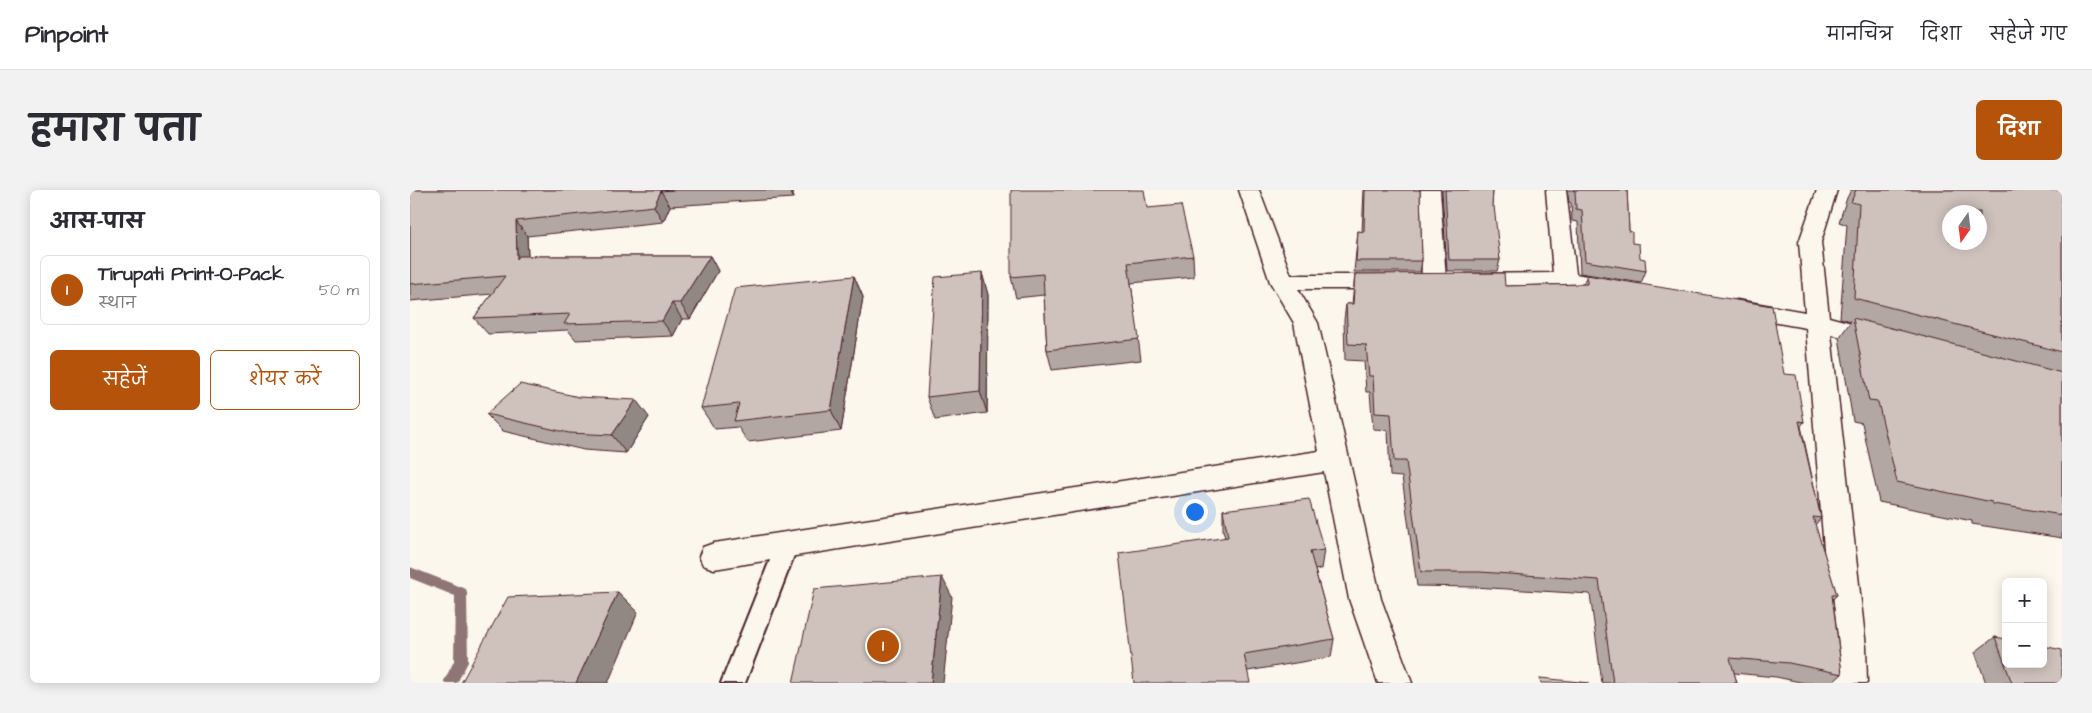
<!DOCTYPE html>
<html lang="hi">
<head>
<meta charset="utf-8">
<style>
  :root { --surface:#fff; --page:#f2f2f3; --text:#2b2b33; --muted:#7c7c81; --line:#e1e1e2; --accent:#b45309 }
  body { margin:0; font-family:"Architects Daughter","Playpen Sans Deva",sans-serif; background:var(--page); color:var(--text) }
  .controls { position:absolute; right:15px; bottom:15px; display:grid; overflow:hidden; border-radius:8px; box-shadow:0 2px 12px #0003 }
  .controls button { width:45px; height:45px; display:grid; place-items:center; padding:0; border:0; border-bottom:1px solid var(--line); background:var(--surface); color:var(--text); font:25px sans-serif }
  .compass { position:absolute; left:1532px; top:15px; width:45px; height:45px; border-radius:50%; background:var(--surface); box-shadow:0 2px 12px #0003; rotate:194deg }
  .you { position:absolute; left:784px; top:321px; width:18px; height:18px; margin:-12px; border:4px solid #fff; border-radius:50%; background:#1a73e8; box-shadow:0 0 0 8px #1a73e833 }
  .badge { display:grid; place-items:center; width:32px; height:32px; border-radius:50%; background:var(--accent); color:#fff; font-size:16px; font-weight:700 }
  .pin { position:absolute; translate:-50% -50%; border:2px solid #fff; box-shadow:0 1px 5px #0006 }
  .list { margin:0; padding:0; list-style:none }
  h2 { display:flex; justify-content:space-between; align-items:center; height:65px; margin:0; padding:0 20px; font-size:21px }
  h2 small { font-size:16px; font-weight:400; color:var(--muted) }
  .list li { display:grid; grid-template-columns:32px 1fr auto; gap:15px; align-items:center; box-sizing:border-box; height:70px; margin:0 10px 10px; padding:0 10px; border:1px solid var(--line); border-radius:8px }
  .list b { display:block; font-size:19px; white-space:nowrap }
  .list p { margin:0; font-size:16px; white-space:nowrap; color:var(--muted) }
  .list em { font-size:16px; font-style:normal; color:var(--muted) }
  .actions { display:flex; gap:10px; padding:15px 20px }
  .actions a { flex:1; padding:11px 0; border:1px solid var(--accent); border-radius:8px; text-align:center; font-size:18px; color:var(--accent) }
  .actions .main { background:var(--accent); color:#fff }
  .map { position:relative; flex:none; width:1652px; height:493px; overflow:hidden; border-radius:8px }
  header { display:flex; align-items:center; gap:30px; box-sizing:border-box; height:70px; padding:0 25px; background:var(--surface); border-bottom:1px solid var(--line) }
  header strong { font-size:24px }
  nav { display:flex; gap:28px; margin-inline-start:auto; font-size:18px }
  .intro { display:flex; align-items:center; justify-content:space-between; box-sizing:border-box; height:120px; padding:0 30px }
  h1 { margin:0; font-size:35px }
  .button { padding:12px 22px; border-radius:8px; background:var(--accent); color:#fff; font-size:18px; font-weight:700 }
  main { display:flex; gap:30px; padding:0 30px }
  aside { flex:1; background:var(--surface); border-radius:8px; box-shadow:0 2px 12px #0003 }
  .map>svg:first-child { display:block }
</style>
</head>
<body>
<header>
<strong>Pinpoint</strong>
<nav><a>मानचित्र</a><a>दिशा</a><a>सहेजे गए</a></nav>
</header>
<div class="intro"><h1>हमारा पता</h1><a class="button">दिशा</a></div>
<main>
<aside>
<h2>आस-पास<small></small></h2>
<ul class="list">
<li><span class="badge">1</span><div><b>Tirupati Print-O-Pack</b><p>स्थान</p></div><em>50 m</em></li>
</ul>
<div class="actions"><a class="main">सहेजें</a><a>शेयर करें</a></div>
</aside>
<div class="map">
<svg width="1652" height="493" viewBox="0 0 1652 493">
  <rect width="100%" height="100%" fill="#fbf7ec"/>
  <filter id="ink" filterUnits="userSpaceOnUse"><feTurbulence type="fractalNoise" baseFrequency=".02" numOctaves="2"/><feDisplacementMap in="SourceGraphic" scale="10" xChannelSelector="R" yChannelSelector="G"/><feConvolveMatrix kernelMatrix="1 2 1 2 8 2 1 2 1" color-interpolation-filters="sRGB"/></filter>
  <g filter="url(#ink)">
    <g fill="none" stroke-linecap="round" stroke-linejoin="round">
      <path fill="#907477" fill-rule="evenodd" d="M0,377l56,22 1,4 1,69 -11,21h-14l11,-22 1,-65 -45,-18z"/>
      <defs>
        <path id="service" d="M377,346l8,2 3,7 -53,138h-24l55,-138 3,-7z"/>
        <g id="minor">
          <path d="M829,0h20l32,85h100l8,2 4,5 -4,5 -8,2h-93l20,34 63,276 31,84h-34l-29,-84 -25,-127 -610,97 -11,-4 -4,-9 4,-9 11,-4 605,-92 -25,-128 -24,-41z"/>
          <path d="M1010,0h20l6,91 -4,5 -8,2 -8,-2 -4,-5z"/>
          <path d="M1136,0h20l10,84 52,10 4,5 -4,5 -8,3 -55,-10 -99,1 -8,-2 -4,-5 4,-5 8,-2 87,-1z"/>
          <path d="M1407,0h20l-16,52 8,75 60,16 3,6 -3,6 -9,3 -49,-14 35,313 1,36h-34l-1,-36 -26,-319 -69,-12 -9,-2 -3,-6 3,-6 9,-2 68,12 -6,-70z"/>
        </g>
      </defs>
      <use href="#service" stroke="#4a1f2b" stroke-width="4"/>
      <use href="#minor" stroke="#4a1f2b" stroke-width="3"/>
      <use href="#service" fill="#fbf7ec" fill-rule="evenodd"/>
      <use href="#minor" fill="#fbf7ec" fill-rule="evenodd"/>
    </g>
    <g fill="#b2a7a2" stroke="#4a1f2b">
      <path d="M0,0h383v8l-123,8 -7,16 -136,14 1,20h182l8,15 -28,48h-8l-9,17 -97,4 -8,-10 -80,4 -14,-16 18,-24 -82,7z"/>
      <path d="M954,0h56l2,71 -2,11h-66l4,-41 4,1z"/>
      <path d="M1032,0h51l-1,16 8,54 -3,11h-50z"/>
      <path d="M1157,0h60l2,41 3,12 14,28 -5,12 -61,-10 -2,-51 -6,-1 -1,-18 -2,-1z"/>
      <path d="M1441,0h211v348l-90,-14v-3l-93,-19 -17,-79 -9,-2 -14,-83 12,-17 -11,-3 7,-93 -8,-3 8,-24z"/>
      <path d="M737,18l46,48 1,21 -63,6 10,77 -89,10 -5,-20 -3,-55 -28,3 -5,-21z"/>
      <path d="M572,83l6,22 -1,118 -52,7 -8,-23z"/>
      <path d="M945,84l150,12 78,-2 4,-9 197,99 20,48 -3,4 20,92 -6,7 22,70 -4,4 9,75 -10,9h-27l-29,-6 -42,-4 3,10h-135l-12,-89 -116,-7 -57,-1 -15,-109 -12,-1 -2,-46 -15,-1 -3,-37h-4l-2,-31 -19,-1 -1,-40 2,-16h6z"/>
      <path d="M444,86l9,21 -22,134 -93,11 -10,-15 -23,2 -14,-21z"/>
      <path d="M76,224l163,3 -23,36 -42,-3 -81,-19z"/>
      <path d="M813,320l101,40 -3,19 -6,1 19,69 -3,18 -83,14 -114,12 91,-145 -2,-8z"/>
      <path d="M1585,447l67,46h-76l-11,-31z"/>
    </g>
    <g fill="#918884" stroke="#4a1f2b">
      <path d="M380,0h3v8z"/>
      <path d="M251,1l9,15 -7,16 -9,-16z"/>
      <path d="M106,31l11,15 2,39 -12,-16z"/>
      <path d="M300,66l8,15 -28,48 -10,-16z"/>
      <path d="M572,83l6,22 -1,118 -7,-22z"/>
      <path d="M444,86l9,21 -22,134 -10,-21z"/>
      <path d="M262,113l10,16 -9,17 -11,-15z"/>
      <path d="M226,210l13,17 -23,36 -14,-18z"/>
      <path d="M532,387l10,20 -9,86h-12z"/>
      <path d="M208,402l20,20 -30,71h-32z"/>
    </g>
    <g fill="#cfc2bc" stroke="#4a1f2b" fill-rule="evenodd">
      <path d="M0,0h262l-11,1 -7,15 -138,15 1,38 2,-3h191l-30,47h-8l-10,18 -98,3 6,-10 -96,4 31,-42 -95,8z"/>
      <path d="M601,0h133l3,18 34,-3 12,51 -65,7 11,76 -92,11 -4,-76 -32,3z"/>
      <path d="M955,0h55l2,71h-66l2,-30 6,1z"/>
      <path d="M1035,0h48l-1,16h2l6,54h-51z"/>
      <path d="M1163,0h54l2,41 3,1v11l7,1 1,14 5,1 1,12 -61,-10 -3,-51 -6,-1 -1,-18z"/>
      <path d="M1446,0h206v162l-208,-54 5,-94 -8,-2zM1540,22h30v30h-30z"/>
      <path d="M572,83l-2,118 -53,6 8,-120z"/>
      <path d="M1094,83l1,13 82,-2v-9l185,31 12,68 12,1 8,47 -5,-1 22,97 -8,-1 24,78h-5l10,79 -53,-11 -59,-5 7,25h-124l-14,-103 -119,-8h-59l-15,-111h-12l-3,-47 -16,-1 -2,-37h-4l-3,-31 -18,-1 -2,-40h7l2,-30z"/>
      <path d="M444,86l-23,134 -97,11 5,-17 -38,4 34,-120z"/>
      <path d="M1443,128l209,55v142l-69,-11 -1,-2 -95,-20 -19,-80 -9,-1z"/>
      <path d="M110,194l59,13 57,3 -24,35 -43,-2 -83,-19z"/>
      <path d="M899,309l15,51 -14,2 24,87 -90,15 6,29h-116l-15,-130 109,-16 -5,-27z"/>
      <path d="M532,387l-11,106h-138l21,-94z"/>
      <path d="M208,402l-42,91h-115l47,-86z"/>
      <path d="M1585,447l11,2v25h37v-18l19,4v33h-50z"/>
      <path d="M1130,488l50,5h-49z"/>
    </g>
  </g>
</svg>
<div class="controls">
<button>+</button>
<button>−</button>
</div>
<svg class="compass" viewBox="-18 -18 36 36"><path d="M0-13l5 13h-10z" fill="#e53935"/><path d="M0 13l5-13h-10z" fill="#7c7c81"/></svg>
<div class="you"></div>
<div class="pin badge" style="left:473px;top:456px">1</div>
</div>
</main>
</body>
</html>
